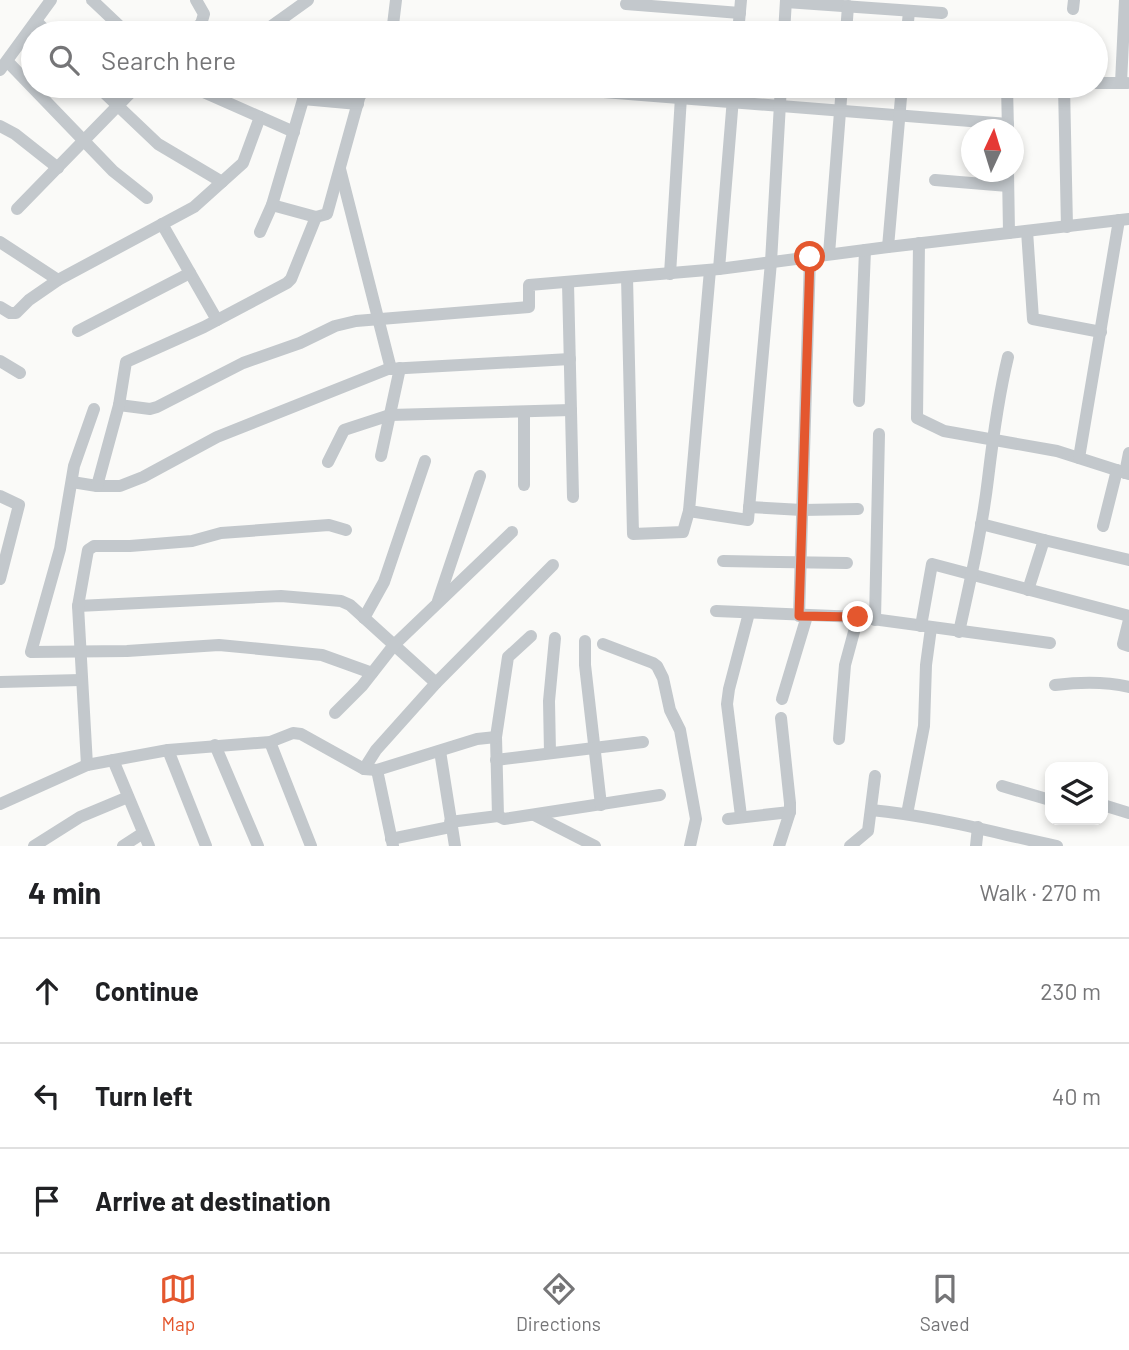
<!DOCTYPE html>
<html lang="en">
<head>
<meta charset="utf-8">
<style>
  :root { --surface:#fff; --page:#f6f6f6; --text:#202124; --muted:#757577; --line:#e0e0e0; --accent:#e4572e }
  body { margin:0; font-family:Barlow,sans-serif; background:var(--page); color:var(--text) }
  .controls { position:absolute; right:21px; bottom:21px; display:grid; overflow:hidden; border-radius:14px; box-shadow:0 4px 10px #0003 }
  .controls button { width:63px; height:63px; display:grid; place-items:center; padding:0; border:0; border-bottom:2px solid var(--line); background:var(--surface); color:var(--text); font:35px sans-serif }
  .compass { position:absolute; left:961px; top:119px; width:63px; height:63px; border-radius:50%; background:var(--surface); box-shadow:0 4px 10px #0003; rotate:4deg }
  .stop { position:absolute; width:21px; height:21px; margin:-16px; border:5px solid #e4572e; border-radius:50%; background:#fff }
  .stop.end { background:#e4572e; border-color:#fff; box-shadow:0 2px 7px #0008 }
  .list { margin:0; padding:0; list-style:none }
  h2 { display:flex; justify-content:space-between; align-items:center; height:91px; margin:0; padding:0 28px; font-size:30px }
  h2 small { font-size:23px; font-weight:400; color:var(--muted) }
  .list li { display:grid; grid-template-columns:46px 1fr auto; gap:21px; align-items:center; box-sizing:border-box; height:105px; padding:0 28px; border-top:2px solid var(--line) }
  .list b { display:block; font-size:26px; white-space:nowrap }
  .list em { font-size:23px; font-style:normal; color:var(--muted) }
  .icon { flex:none; width:38px; height:38px; fill:none; stroke:currentColor; stroke-width:2; stroke-linecap:round; stroke-linejoin:round }
  .map { position:relative; flex:none; width:1129px; height:846px; overflow:hidden }
  .search { position:absolute; background:var(--surface); box-shadow:0 4px 10px #0003; left:21px; right:21px; top:21px; height:77px; display:flex; align-items:center; gap:18px; box-sizing:border-box; padding:0 24px; border-radius:38px; color:var(--muted); font-size:26px }
  .sheet { height:406px; background:var(--surface) }
  nav { display:flex; justify-content:space-around; align-items:center; box-sizing:border-box; height:98px; border-top:2px solid var(--line); background:var(--surface); font-size:19px; color:var(--muted) }
  nav a { display:grid; justify-items:center; gap:4px }
  nav .on { color:var(--accent) }
  .map>svg:first-child { display:block }
</style>
</head>
<body>
<div class="map">
<svg width="1129" height="846" viewBox="0 0 1129 846">
  <rect width="100%" height="100%" fill="#fafaf8"/>
  <g fill="none" stroke-linecap="round" stroke-linejoin="round">
    <g stroke="#c3c8cc" stroke-width="12">
      <path d="M92,0l35,33"/>
      <path d="M196,0l8,14 -3,10 4,9"/>
      <path d="M786,2l156,11"/>
      <path d="M626,4l114,9"/>
      <path d="M1073,9l1,-9"/>
      <path d="M36,21l12,12"/>
      <path d="M187,33l14,-9"/>
      <path d="M262,33l46,-33"/>
      <path d="M392,33l4,-33"/>
      <path d="M738,33l3,-33"/>
      <path d="M784,33l2,-33"/>
      <path d="M846,33l2,-27"/>
      <path d="M907,33l2,-22"/>
      <path d="M7,61l106,110 34,27"/>
      <path d="M0,70l51,-70"/>
      <path d="M1096,83h31"/>
      <path d="M1121,83l4,-83"/>
      <path d="M97,86l61,58 64,38"/>
      <path d="M190,86l104,46"/>
      <path d="M1007,86l1,44"/>
      <path d="M1064,86l3,141"/>
      <path d="M591,91l417,33"/>
      <path d="M303,99l55,5"/>
      <path d="M0,126l15,8 43,34"/>
      <path d="M340,169l51,200"/>
      <path d="M1008,172l1,61"/>
      <path d="M935,180l73,6"/>
      <path d="M272,205l44,12 11,-3 33,-119 13,-9"/>
      <path d="M17,209l120,-123"/>
      <path d="M162,224l55,96"/>
      <path d="M1027,231l6,88 68,13"/>
      <path d="M260,232l12,-27 33,-112 -5,-7"/>
      <path d="M0,242l58,38"/>
      <path d="M919,243l-2,175 27,13 113,20 72,23"/>
      <path d="M888,247l14,-161"/>
      <path d="M829,254l13,-168"/>
      <path d="M719,269l15,-183"/>
      <path d="M710,270l-21,241 59,9 23,-258 10,-176"/>
      <path d="M670,274l11,-177"/>
      <path d="M627,277l6,257 50,-2 6,-21"/>
      <path d="M568,283l5,214"/>
      <path d="M0,307l10,6h6l13,-13 29,-20 136,-73 49,-44 17,-46"/>
      <path d="M78,331l112,-58"/>
      <path d="M0,361l20,12"/>
      <path d="M859,401l6,-151"/>
      <path d="M119,405l31,4 7,-2 86,-44 57,-20 35,-17 21,-5 173,-14v-22l190,-16 169,-22 241,-28"/>
      <path d="M94,409l-20,57 -14,83 -29,103 96,-1 92,-6 103,10 50,18"/>
      <path d="M381,456l19,-88"/>
      <path d="M1079,458l40,-238"/>
      <path d="M328,462l16,-32 46,-15 181,-5"/>
      <path d="M1125,473l4,-20"/>
      <path d="M72,482l25,4h23l23,-9 74,-40 171,-68 182,-10"/>
      <path d="M524,485v-73"/>
      <path d="M97,486l22,-81 7,-43 78,-35 83,-44 4,-4 25,-62"/>
      <path d="M0,496l19,9 -19,74"/>
      <path d="M749,507l53,3 56,-1"/>
      <path d="M981,524l63,16"/>
      <path d="M1103,526l14,-56"/>
      <path d="M723,561l124,2"/>
      <path d="M1028,590l16,-50 85,20"/>
      <path d="M438,601l42,-125"/>
      <path d="M78,606l203,-10 60,5 9,4 86,78"/>
      <path d="M716,611l142,6 192,26"/>
      <path d="M799,616l11,-359"/>
      <path d="M364,618l20,-36 41,-121"/>
      <path d="M875,620l4,-186"/>
      <path d="M1129,620l-6,24 6,2"/>
      <path d="M921,626l11,-62 197,52"/>
      <path d="M959,632c11,-50 23,-102 29,-153 5,-42 10,-81 20,-122"/>
      <path d="M531,636l-23,21 -12,80 2,79 6,3 156,-24"/>
      <path d="M585,641v24l16,140"/>
      <path d="M603,644l50,19 4,3 6,12 7,32 10,20 16,89 -6,27"/>
      <path d="M0,682l81,-2"/>
      <path d="M1055,685c25,-3 49,-4 74,2"/>
      <path d="M782,699l25,-83"/>
      <path d="M335,713l27,-27 32,-41 118,-113"/>
      <path d="M839,739l6,-74 13,-48"/>
      <path d="M270,742l41,104"/>
      <path d="M215,745l43,101"/>
      <path d="M168,750l38,96"/>
      <path d="M440,751l15,95"/>
      <path d="M550,753l-1,-52 6,-63"/>
      <path d="M113,760l36,86"/>
      <path d="M496,760l147,-18"/>
      <path d="M87,765l-9,-159 10,-56 6,-4h36l62,-5 29,-8 108,-8 17,5"/>
      <path d="M364,769l12,-19 60,-67 117,-118"/>
      <path d="M377,770l16,76"/>
      <path d="M1002,786l48,14"/>
      <path d="M0,804l87,-39 81,-15 102,-8 23,-9 8,1 63,35 13,1 100,-31 19,-2"/>
      <path d="M1103,805l26,8"/>
      <path d="M871,810c64,6 124,23 186,36"/>
      <path d="M907,814l17,-88 2,-61 5,-37"/>
      <path d="M534,815l61,31"/>
      <path d="M741,816l-14,-112 2,-15 20,-76"/>
      <path d="M728,819l62,-7"/>
      <path d="M450,822l48,-6"/>
      <path d="M391,839l59,-12"/>
      <path d="M34,846l46,-29 48,-20"/>
      <path d="M123,846l20,-13"/>
      <path d="M779,846l11,-34v-9l-9,-85"/>
      <path d="M850,846l18,-15 7,-55"/>
      <path d="M976,846l2,-19"/>
    </g>
  </g>
  <g fill="none" stroke-linecap="round" stroke-linejoin="round">
    <path stroke="#e4572e" stroke-width="9" d="M810,257l-11,359 59,1"/>
  </g>
</svg>
<div class="controls">
<button><svg class="icon" aria-label="layers" viewBox="0 0 24 24"><path d="M12 4l9 5-9 5-9-5zM3 14l9 5 9-5"/></svg></button>
</div>
<svg class="compass" viewBox="-18 -18 36 36"><path d="M0-13l5 13h-10z" fill="#e53935"/><path d="M0 13l5-13h-10z" fill="#757577"/></svg>
<div class="stop" style="left:810px;top:257px"></div>
<div class="stop end" style="left:858px;top:617px"></div>
<div class="search"><svg class="icon" aria-label="search" viewBox="0 0 24 24"><circle cx="10" cy="10" r="6"/><path d="M15 15l6 6"/></svg>Search here</div>
</div>
<section class="sheet">
<h2>4 min<small>Walk · 270 m</small></h2>
<ul class="list">
<li><svg class="icon" aria-label="ahead" viewBox="0 0 24 24"><path d="M12 20V5M6 11l6-6 6 6"/></svg><div><b>Continue</b></div><em>230 m</em></li>
<li><svg class="icon" aria-label="left" viewBox="0 0 24 24"><path d="M17 20v-9H6M10 6l-5 5 5 5"/></svg><div><b>Turn left</b></div><em>40 m</em></li>
<li><svg class="icon" aria-label="arrive" viewBox="0 0 24 24"><path d="M6 21V4h12l-3 4 3 4H6"/></svg><div><b>Arrive at destination</b></div></li>
</ul>
</section>
<nav>
<a class="on"><svg class="icon" aria-label="map" viewBox="0 0 24 24"><path d="M3 6l6-2 6 2 6-2v14l-6 2-6-2-6 2zM9 4v14M15 6v14"/></svg>Map</a>
<a><svg class="icon" aria-label="directions" viewBox="0 0 24 24"><path d="M12 3l9 9-9 9-9-9zM9 14v-3h6M13 9l2 2-2 2"/></svg>Directions</a>
<a><svg class="icon" aria-label="saved" viewBox="0 0 24 24"><path d="M7 4h10v16l-5-4-5 4z"/></svg>Saved</a>
</nav>
</body>
</html>
